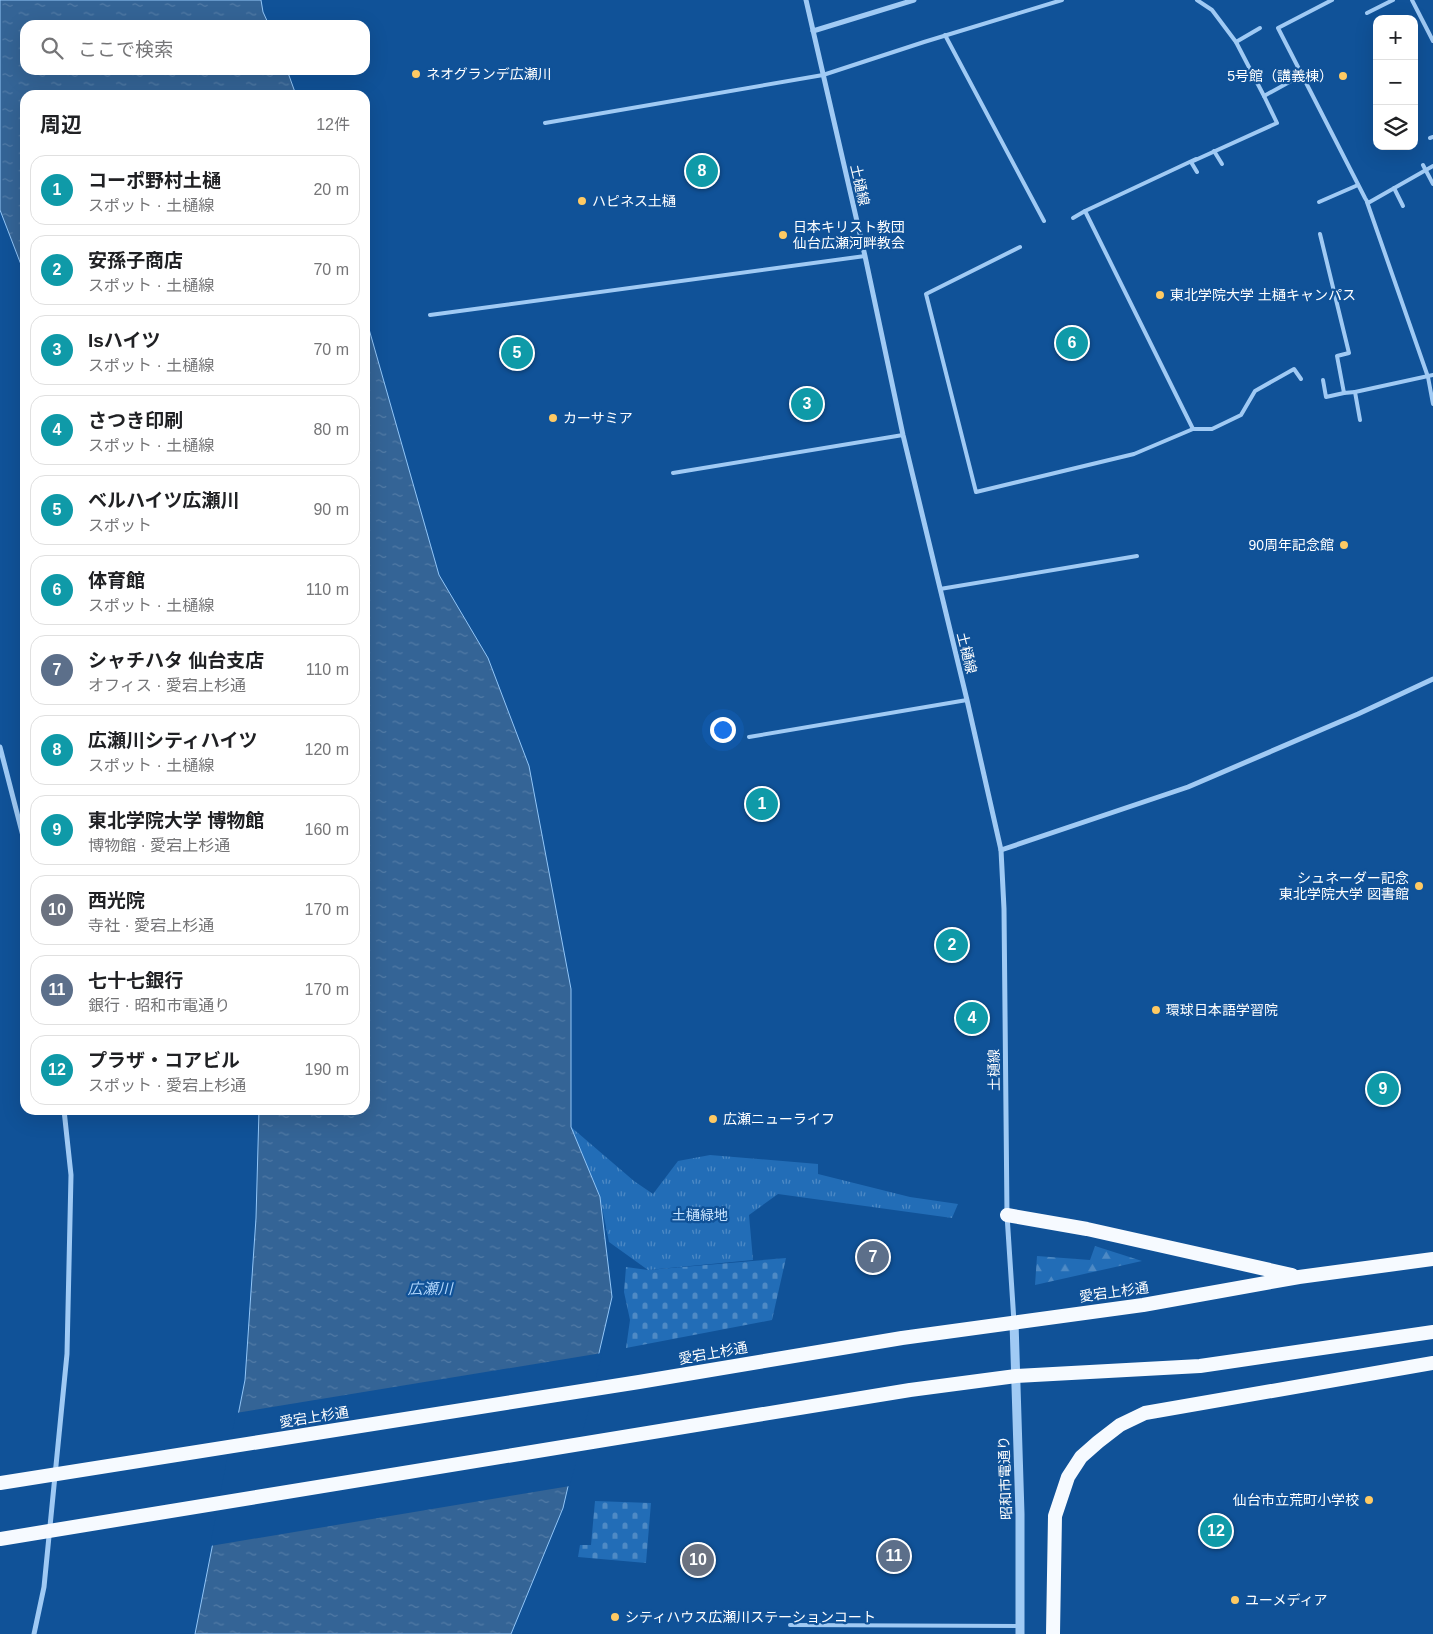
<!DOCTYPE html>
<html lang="ja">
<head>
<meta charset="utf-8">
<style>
  :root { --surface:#fff; --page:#f2f2f2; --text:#202124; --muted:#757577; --line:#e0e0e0; --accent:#1a73e8 }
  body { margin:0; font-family:Arial,"Noto Sans JP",sans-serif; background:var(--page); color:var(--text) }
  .controls { position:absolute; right:15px; top:15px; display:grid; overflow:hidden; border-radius:10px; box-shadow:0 5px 20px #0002 }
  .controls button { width:45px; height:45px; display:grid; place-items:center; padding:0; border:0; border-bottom:1px solid var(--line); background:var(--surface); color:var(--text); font:25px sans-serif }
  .you { position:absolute; left:722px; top:729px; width:18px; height:18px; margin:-12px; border:4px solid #fff; border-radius:50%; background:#1a73e8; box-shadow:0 0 0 8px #1a73e833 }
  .badge { display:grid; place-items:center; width:32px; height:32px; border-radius:50%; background:var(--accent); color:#fff; font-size:16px; font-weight:700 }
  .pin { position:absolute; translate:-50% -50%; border:2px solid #fff; box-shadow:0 1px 5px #0006 }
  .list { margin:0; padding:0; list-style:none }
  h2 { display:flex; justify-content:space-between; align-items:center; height:65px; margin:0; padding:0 20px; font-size:21px }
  h2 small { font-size:16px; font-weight:400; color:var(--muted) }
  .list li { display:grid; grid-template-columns:32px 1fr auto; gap:15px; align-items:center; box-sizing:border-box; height:70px; margin:0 10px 10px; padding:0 10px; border:1px solid var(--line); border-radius:15px }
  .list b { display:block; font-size:19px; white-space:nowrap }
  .list p { margin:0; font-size:16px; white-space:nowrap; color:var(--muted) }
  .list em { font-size:16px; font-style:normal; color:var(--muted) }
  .icon { flex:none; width:28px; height:28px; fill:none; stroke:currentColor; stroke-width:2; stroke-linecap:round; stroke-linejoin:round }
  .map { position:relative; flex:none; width:1433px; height:1634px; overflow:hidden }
  .search { position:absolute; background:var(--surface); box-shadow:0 5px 20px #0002; left:20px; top:20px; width:350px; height:55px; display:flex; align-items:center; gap:12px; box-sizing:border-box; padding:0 18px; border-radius:15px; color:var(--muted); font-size:19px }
  .panel { position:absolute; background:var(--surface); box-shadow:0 5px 20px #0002; left:20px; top:90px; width:350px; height:1025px; border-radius:15px }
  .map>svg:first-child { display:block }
</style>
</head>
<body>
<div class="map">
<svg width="1433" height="1634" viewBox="0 0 1433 1634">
  <defs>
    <pattern id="forest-firs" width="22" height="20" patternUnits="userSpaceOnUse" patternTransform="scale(1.25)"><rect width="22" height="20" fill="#226db7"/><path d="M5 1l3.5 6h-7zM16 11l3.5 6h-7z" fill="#4e8ac5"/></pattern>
    <pattern id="cemetery-stones" width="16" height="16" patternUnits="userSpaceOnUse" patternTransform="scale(1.25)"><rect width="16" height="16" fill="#226db7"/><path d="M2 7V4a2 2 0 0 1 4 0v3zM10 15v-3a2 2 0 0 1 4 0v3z" fill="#4e8ac5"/></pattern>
    <pattern id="park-tufts" width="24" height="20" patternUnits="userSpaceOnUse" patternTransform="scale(1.25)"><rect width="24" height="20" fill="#226db7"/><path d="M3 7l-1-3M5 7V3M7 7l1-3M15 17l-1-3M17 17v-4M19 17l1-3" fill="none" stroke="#4e8ac5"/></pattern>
    <pattern id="water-ripples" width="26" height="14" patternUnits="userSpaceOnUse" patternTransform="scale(1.25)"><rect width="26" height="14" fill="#346496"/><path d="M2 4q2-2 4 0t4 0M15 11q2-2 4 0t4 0" fill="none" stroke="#527ba6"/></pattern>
  </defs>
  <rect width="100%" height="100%" fill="#105298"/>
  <path fill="url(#forest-firs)" d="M1095,1246l47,15 -107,24 2,-29 53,4z"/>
  <g fill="url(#cemetery-stones)">
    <path d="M786,1258l-14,62 -146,28 4,-28 -6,-28 2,-25 22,3z"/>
    <path d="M595,1501l56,2 -5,60 -68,-6 2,-12h11z"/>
  </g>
  <path fill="url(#park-tufts)" d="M571,1127l63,54 19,13 25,-33 32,-6 108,9v10l92,23 48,7 -6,14 -174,-24 -29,21 4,45 -105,10 -39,-28 -9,-45z"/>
  <g fill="url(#water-ripples)" stroke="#92c6f8">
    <path d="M0,0h261l2,12 6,13h-244v45h262l9,25h-271v180l-25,-65z"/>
    <path d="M365,315l74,260 49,83 41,108 42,223v138l29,70 12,100 -49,211 -52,126h-316l50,-254 11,-162 3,-108h106z"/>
  </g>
  <path fill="#105298" d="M602,1353l-32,133 -360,60 26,-133z"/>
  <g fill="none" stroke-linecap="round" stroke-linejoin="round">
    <g stroke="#a0caf4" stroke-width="4">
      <path d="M1197,0l15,10 24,32 28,54 38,-21"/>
      <path d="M1332,0l-54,28 87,170 3,5 65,-37"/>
      <path d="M1412,0l21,41"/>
      <path d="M1367,13l26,-13"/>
      <path d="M945,35l99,186"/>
      <path d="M1236,42l24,-14"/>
      <path d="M545,123l278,-48 101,-33 138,-42"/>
      <path d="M1430,138l3,-1"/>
      <path d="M1214,151l8,13"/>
      <path d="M1196,159l-111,52 108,218h19l29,-14 14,-24 39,-22 7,10"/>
      <path d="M1423,165l10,19"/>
      <path d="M1197,172l-6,-10 86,-39 -13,-27"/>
      <path d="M1394,188l9,18"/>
      <path d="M1319,202l39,-17"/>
      <path d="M1367,202l61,175 5,27"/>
      <path d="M1073,218l12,-7"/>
      <path d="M1320,234l29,119 -12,3 7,37 11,-1"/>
      <path d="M1020,247l-94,47 50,198 158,-38 59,-25"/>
      <path d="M430,315l435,-59"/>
      <path d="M1323,380l3,17 18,-4"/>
      <path d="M1360,420l-5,-28 78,-17"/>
      <path d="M673,473l230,-38"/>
      <path d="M940,589l197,-33"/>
      <path d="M749,737l218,-37"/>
      <path d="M790,1625l230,1"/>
    </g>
    <g stroke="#a0caf4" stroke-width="5">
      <path d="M806,0l59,256 38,179 64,265 34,150 3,59 3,306 7,107"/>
      <path d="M813,31l101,-31"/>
      <path d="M0,747l25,97"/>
      <path d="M1001,850l187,-63 170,-73 75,-35"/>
      <path d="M34,1634l10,-47 23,-233 4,-179 -7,-65"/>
    </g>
    <path stroke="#a0caf4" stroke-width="9" d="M1014,1322l6,192v120"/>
    <g stroke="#f6faff" stroke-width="14">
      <path d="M1007,1215l80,14 205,46"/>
      <path d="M0,1483l639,-101 263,-44 241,-33 156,-28 134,-18"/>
      <path d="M0,1539l910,-149 106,-14 184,-10 233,-34"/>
      <path d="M1053,1634l2,-118 13,-39 13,-20 17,-15 22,-17 25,-12 288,-50"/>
    </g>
  </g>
  <g fill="#ffca63" stroke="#105298" stroke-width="2">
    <circle cx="416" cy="74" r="5"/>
    <circle cx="1343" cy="76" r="5"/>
    <circle cx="582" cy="201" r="5"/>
    <circle cx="783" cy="235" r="5"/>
    <circle cx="1160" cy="295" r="5"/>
    <circle cx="553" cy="418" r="5"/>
    <circle cx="1344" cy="545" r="5"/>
    <circle cx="1419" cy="886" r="5"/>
    <circle cx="1156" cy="1010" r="5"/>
    <circle cx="713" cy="1119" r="5"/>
    <circle cx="1369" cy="1500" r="5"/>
    <circle cx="1235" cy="1600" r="5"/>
    <circle cx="615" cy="1617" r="5"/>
  </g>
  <g text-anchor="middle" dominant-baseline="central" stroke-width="4.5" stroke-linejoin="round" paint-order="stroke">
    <g font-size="14" fill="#fff" stroke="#105298" text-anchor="start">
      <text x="426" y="74">ネオグランデ広瀬川</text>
      <text x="1333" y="76" text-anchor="end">5号館（講義棟）</text>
      <text x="592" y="201">ハピネス土樋</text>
      <text x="793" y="227">日本キリスト教団<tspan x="793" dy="16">仙台広瀬河畔教会</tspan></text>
      <text x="1170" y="295">東北学院大学 土樋キャンパス</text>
      <text x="563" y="418">カーサミア</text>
      <text x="1334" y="545" text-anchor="end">90周年記念館</text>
      <text x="1409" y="878" text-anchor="end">シュネーダー記念<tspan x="1409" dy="16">東北学院大学 図書館</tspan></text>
      <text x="1166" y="1010">環球日本語学習院</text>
      <text x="723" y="1119">広瀬ニューライフ</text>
      <text x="1359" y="1500" text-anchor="end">仙台市立荒町小学校</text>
      <text x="1245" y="1600">ユーメディア</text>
      <text x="625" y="1617">シティハウス広瀬川ステーションコート</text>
    </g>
    <g font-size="14" fill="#fff" stroke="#105298">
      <text transform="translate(860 185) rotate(77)">土樋線</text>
      <text transform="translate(967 653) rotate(76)">土樋線</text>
      <text transform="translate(994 1070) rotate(-91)">土樋線</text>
      <text transform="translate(1114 1292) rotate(-8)">愛宕上杉通</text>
      <text transform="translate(713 1353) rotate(-10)">愛宕上杉通</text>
      <text transform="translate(314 1417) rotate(-9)">愛宕上杉通</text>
      <text transform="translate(1005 1478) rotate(-92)">昭和市電通り</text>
    </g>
    <g font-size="14" fill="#c8e3fe" stroke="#105298">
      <text x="700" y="1215">土樋緑地</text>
    </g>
    <g font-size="15" font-style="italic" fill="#add4fb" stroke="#105298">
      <text x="430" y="1288">広瀬川</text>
    </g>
  </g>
</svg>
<div class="controls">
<button>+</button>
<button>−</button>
<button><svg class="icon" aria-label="layers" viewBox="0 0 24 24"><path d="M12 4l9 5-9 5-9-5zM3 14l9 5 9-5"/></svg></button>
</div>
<div class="you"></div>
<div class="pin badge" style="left:762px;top:804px;background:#0f9aa8">1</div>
<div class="pin badge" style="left:952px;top:945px;background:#0f9aa8">2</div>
<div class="pin badge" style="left:807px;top:404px;background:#0f9aa8">3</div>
<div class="pin badge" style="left:972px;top:1018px;background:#0f9aa8">4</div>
<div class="pin badge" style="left:517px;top:353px;background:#0f9aa8">5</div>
<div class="pin badge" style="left:1072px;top:343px;background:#0f9aa8">6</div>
<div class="pin badge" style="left:873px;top:1257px;background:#5c6f8a">7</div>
<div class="pin badge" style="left:702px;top:171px;background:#0f9aa8">8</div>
<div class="pin badge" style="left:1383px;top:1089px;background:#0f9aa8">9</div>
<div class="pin badge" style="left:698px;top:1560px;background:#6b7280">10</div>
<div class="pin badge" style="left:894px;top:1556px;background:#5c6f8a">11</div>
<div class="pin badge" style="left:1216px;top:1531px;background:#0f9aa8">12</div>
<div class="search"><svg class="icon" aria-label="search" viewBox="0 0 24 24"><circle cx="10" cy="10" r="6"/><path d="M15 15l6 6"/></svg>ここで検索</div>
<section class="panel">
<h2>周辺<small>12件</small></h2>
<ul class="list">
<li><span class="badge" style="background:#0f9aa8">1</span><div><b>コーポ野村土樋</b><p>スポット · 土樋線</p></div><em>20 m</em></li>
<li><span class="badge" style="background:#0f9aa8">2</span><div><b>安孫子商店</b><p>スポット · 土樋線</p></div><em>70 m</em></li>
<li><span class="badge" style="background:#0f9aa8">3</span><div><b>Isハイツ</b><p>スポット · 土樋線</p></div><em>70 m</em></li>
<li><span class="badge" style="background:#0f9aa8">4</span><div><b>さつき印刷</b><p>スポット · 土樋線</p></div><em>80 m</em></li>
<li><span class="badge" style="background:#0f9aa8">5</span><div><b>ベルハイツ広瀬川</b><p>スポット</p></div><em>90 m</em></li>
<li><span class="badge" style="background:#0f9aa8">6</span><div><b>体育館</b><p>スポット · 土樋線</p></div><em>110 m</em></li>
<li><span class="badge" style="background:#5c6f8a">7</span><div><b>シャチハタ 仙台支店</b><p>オフィス · 愛宕上杉通</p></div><em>110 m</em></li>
<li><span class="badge" style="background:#0f9aa8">8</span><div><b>広瀬川シティハイツ</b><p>スポット · 土樋線</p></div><em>120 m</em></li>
<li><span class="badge" style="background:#0f9aa8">9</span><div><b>東北学院大学 博物館</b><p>博物館 · 愛宕上杉通</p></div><em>160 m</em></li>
<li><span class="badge" style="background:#6b7280">10</span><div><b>西光院</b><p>寺社 · 愛宕上杉通</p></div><em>170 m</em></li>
<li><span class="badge" style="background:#5c6f8a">11</span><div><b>七十七銀行</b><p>銀行 · 昭和市電通り</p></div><em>170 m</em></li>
<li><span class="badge" style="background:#0f9aa8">12</span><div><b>プラザ・コアビル</b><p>スポット · 愛宕上杉通</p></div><em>190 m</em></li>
</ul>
</section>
</div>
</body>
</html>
